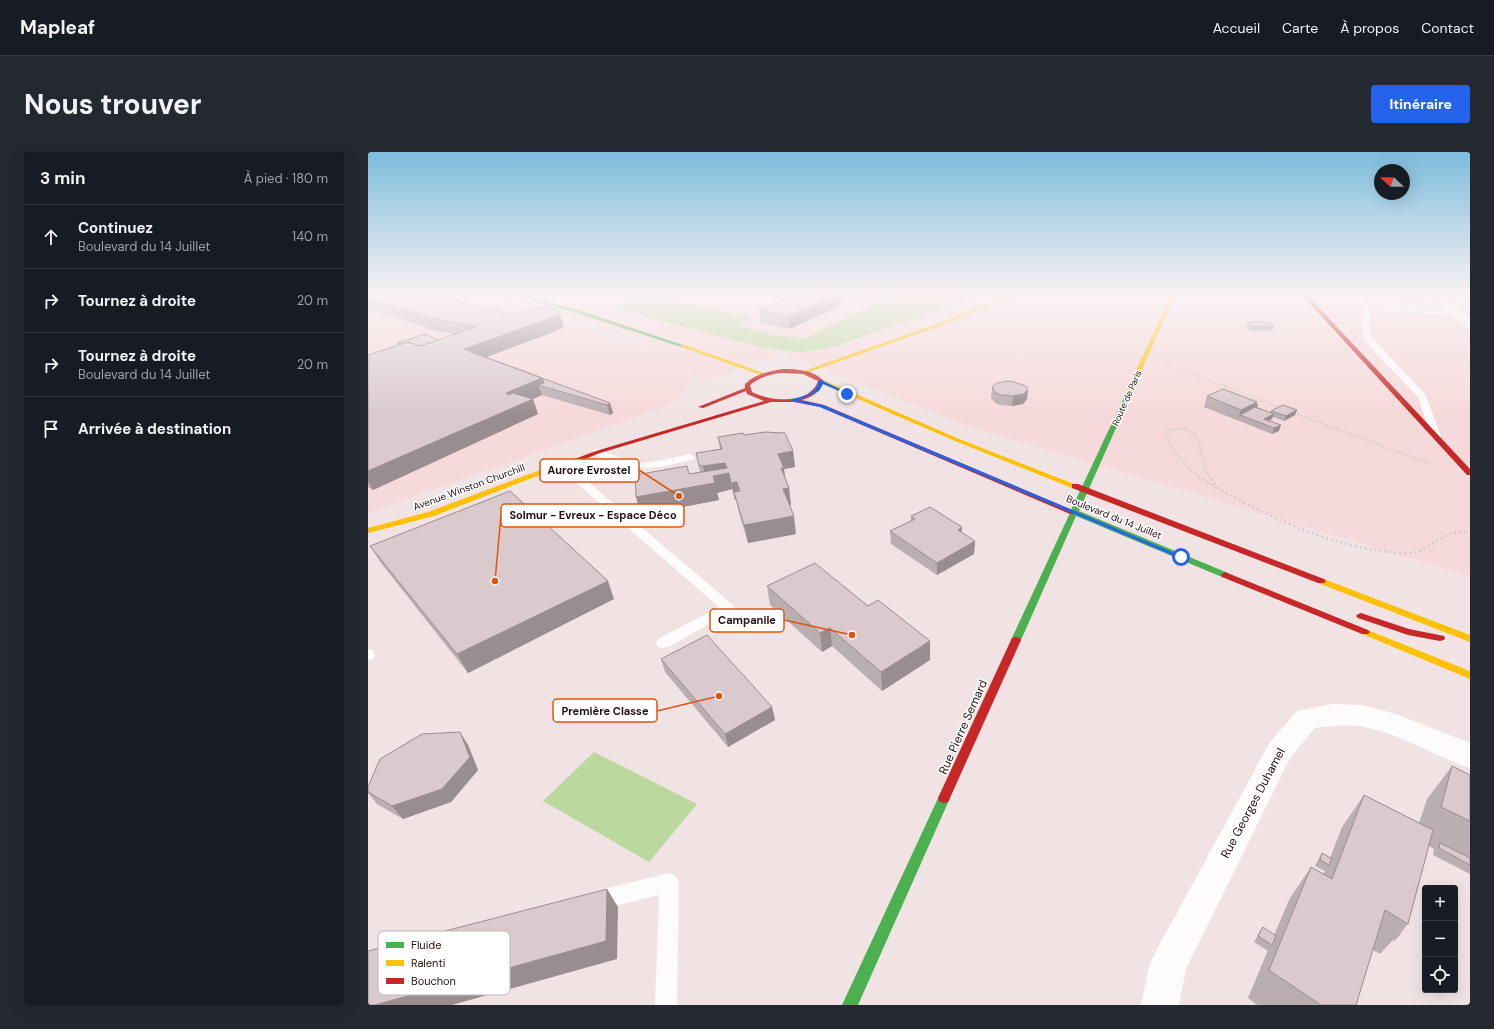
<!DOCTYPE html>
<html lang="fr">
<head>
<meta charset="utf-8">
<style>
  :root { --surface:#171b24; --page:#242831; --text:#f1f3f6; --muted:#9ea1a6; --line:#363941; --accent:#2563eb }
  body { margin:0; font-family:"DM Sans",sans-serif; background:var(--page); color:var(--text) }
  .controls { position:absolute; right:12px; bottom:12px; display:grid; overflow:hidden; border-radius:4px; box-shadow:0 4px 16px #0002 }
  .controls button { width:36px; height:36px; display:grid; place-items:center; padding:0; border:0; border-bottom:1px solid var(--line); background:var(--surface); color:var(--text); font:20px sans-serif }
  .compass { position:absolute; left:1006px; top:12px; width:36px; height:36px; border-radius:50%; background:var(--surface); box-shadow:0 4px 16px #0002; rotate:291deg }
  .stop { position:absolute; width:12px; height:12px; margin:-9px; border:3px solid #2563eb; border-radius:50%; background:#fff }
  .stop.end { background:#2563eb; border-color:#fff; box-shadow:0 1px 4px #0008 }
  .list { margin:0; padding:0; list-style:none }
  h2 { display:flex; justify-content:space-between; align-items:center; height:52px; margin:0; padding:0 16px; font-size:17px }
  h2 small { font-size:13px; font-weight:400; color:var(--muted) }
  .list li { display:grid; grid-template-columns:26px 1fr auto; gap:12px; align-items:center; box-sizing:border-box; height:64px; padding:0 16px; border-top:1px solid var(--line) }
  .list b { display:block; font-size:15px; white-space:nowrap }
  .list p { margin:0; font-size:13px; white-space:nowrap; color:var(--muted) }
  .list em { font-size:13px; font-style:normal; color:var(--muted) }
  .icon { flex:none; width:22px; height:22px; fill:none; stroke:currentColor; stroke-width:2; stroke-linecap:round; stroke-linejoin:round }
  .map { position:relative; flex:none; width:1102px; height:853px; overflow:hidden; border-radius:4px }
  header { display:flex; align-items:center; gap:24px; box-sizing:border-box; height:56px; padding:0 20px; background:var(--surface); border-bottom:1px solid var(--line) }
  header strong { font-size:19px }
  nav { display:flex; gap:22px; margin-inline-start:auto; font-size:14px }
  .intro { display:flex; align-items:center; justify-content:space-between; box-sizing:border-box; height:96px; padding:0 24px }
  h1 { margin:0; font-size:28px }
  .button { padding:10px 18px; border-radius:4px; background:var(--accent); color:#fff; font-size:14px; font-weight:700 }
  main { display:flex; gap:24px; padding:0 24px }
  aside { flex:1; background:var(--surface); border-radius:4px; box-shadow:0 4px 16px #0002 }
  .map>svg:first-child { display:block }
</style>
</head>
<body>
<header>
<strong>Mapleaf</strong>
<nav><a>Accueil</a><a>Carte</a><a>À propos</a><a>Contact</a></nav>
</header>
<div class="intro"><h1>Nous trouver</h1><a class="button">Itinéraire</a></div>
<main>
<aside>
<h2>3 min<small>À pied · 180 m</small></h2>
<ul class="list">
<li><svg class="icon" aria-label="ahead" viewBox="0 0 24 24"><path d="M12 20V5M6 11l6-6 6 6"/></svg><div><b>Continuez</b><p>Boulevard du 14 Juillet</p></div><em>140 m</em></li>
<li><svg class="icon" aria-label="right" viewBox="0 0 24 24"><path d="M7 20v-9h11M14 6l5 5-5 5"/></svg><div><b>Tournez à droite</b></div><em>20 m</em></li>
<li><svg class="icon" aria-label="right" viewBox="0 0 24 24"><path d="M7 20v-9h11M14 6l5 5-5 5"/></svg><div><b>Tournez à droite</b><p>Boulevard du 14 Juillet</p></div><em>20 m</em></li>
<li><svg class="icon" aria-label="arrive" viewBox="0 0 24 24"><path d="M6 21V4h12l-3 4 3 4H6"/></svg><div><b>Arrivée à destination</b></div></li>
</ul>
</aside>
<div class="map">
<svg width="1102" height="853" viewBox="0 0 1102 853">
  <rect width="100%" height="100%" fill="#f1e3e4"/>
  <path fill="#f6d9da" d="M0,143h89l47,8 84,25 66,23 -8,-5 -96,-36 -86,-15h1006v281l-496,-148 -189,-74 -81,26 -18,-10 4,7 -2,11 -7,9 -20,11 -293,105z"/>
  <g fill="#bbd89f">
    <path d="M476,143h22l27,5 10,-5h77l-149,53 -29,4 -37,-4 -141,-37 -9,-6 19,-7 19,-1 100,21 -15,7 35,10 32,3 72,-35z"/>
    <path d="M226,600l103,52 -48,58 -106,-61z"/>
  </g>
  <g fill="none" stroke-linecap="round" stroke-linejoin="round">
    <path stroke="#d2cccd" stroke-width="1.5" stroke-dasharray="1 1.5" stroke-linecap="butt" d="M796,214l33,10"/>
    <g stroke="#d2cccd" stroke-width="2" stroke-dasharray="1.5 2" stroke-linecap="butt">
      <path d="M827,223l87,33"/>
      <path d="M926,261l137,51"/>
      <path d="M835,328c-18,-13 -29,-27 -38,-47 11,-8 22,-5 32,3l8,32 7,12"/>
    </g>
    <g stroke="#d2cccd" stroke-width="2.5" stroke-dasharray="2 3" stroke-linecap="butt">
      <path d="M834,327l15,9"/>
      <path d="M843,327l6,9"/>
      <path d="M849,336c49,27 102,53 158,62 11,2 24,4 36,3 15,-2 25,-13 38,-19 6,-3 14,-2 21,-3"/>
    </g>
    <g fill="#fdfbfb" fill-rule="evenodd">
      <path d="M982,143h7l11,12 90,4 3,2 -3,2 -89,-4 2,26 54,57 16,42 -2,2 -3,1 -5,-3 -13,-39 -47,-49 -8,-11v-28z"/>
      <path d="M230,297l28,11 17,3 21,-3 26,-6 5,3 -1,2c-41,11 -60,15 -100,-5l-1,-2 1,-2z"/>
      <path d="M194,310l4,1 167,142 2,3 -2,3 -65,36 -5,1 -5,-1 -2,-4 2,-4 61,-32 -161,-140 -1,-2z"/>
      <path d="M0,497l5,1 2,5 -2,4 -5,1z"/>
      <path d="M301,721l7,3 3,7 -2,122h-22l4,-110 -64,16 -7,-3 -3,-7 3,-7 7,-3z"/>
    </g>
    <g fill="#fdfbfb" fill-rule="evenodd">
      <path d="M1058,143h13l23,16 8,7v11l-4,-1 -12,-13z"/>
      <path d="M964,552l31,1 33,9 74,29v25c-36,-12 -69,-34 -106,-41 -16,-3 -33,-1 -49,1l-25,30 -104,211 -7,36h-38l8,-39 6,-13 115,-211 27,-31z"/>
    </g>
    <g fill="#4caf50" fill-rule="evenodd">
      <path d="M147,143h8l58,16 105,35 -5,1 -104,-34z"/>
      <path d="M760,237l5,1 -54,121 149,62 1,2 -4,3 -3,-1 -146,-61 -55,124 -1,2h-8l-1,-2 59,-127 -1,-1 2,-2z"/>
      <path d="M576,641l4,1 2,4 -92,207h-16l98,-211z"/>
    </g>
    <g fill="#ffc107" fill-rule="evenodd">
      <path d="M643,143h7l-80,32 -132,46 -5,-1 133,-47z"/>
      <path d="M803,143h4l-42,95 -5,1 -1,-1z"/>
      <path d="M313,193h4l81,29 -5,1 -80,-28z"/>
      <path d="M453,227l138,60 120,47 -1,2h-6l-117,-47 -136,-59v-2z"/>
      <path d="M183,314h6l1,2 -124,48 -66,17v-5l60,-16z"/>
      <path d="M953,426l149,57v7l-152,-59 -2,-2z"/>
      <path d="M997,477l105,42v8l-108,-45 -2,-2 2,-2z"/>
    </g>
    <g fill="#c62828" fill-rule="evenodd">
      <path d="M934,143h5l163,174v6h-3z"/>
      <path d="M415,217c15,0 30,1 41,12 -4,11 -11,16 -22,19l22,5 253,107 -4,2h-3l-250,-107 -26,-5h-23l-171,51 -43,17h-6l-1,-2 46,-17 168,-50 -17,-7 -1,-3 -43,17 -5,-1 47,-19v-4c11,-10 24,-13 38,-15zM415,221l20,1 15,7c-9,25 -48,20 -66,11l-2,-7c10,-8 20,-11 33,-12z"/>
      <path d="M704,332h6l246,95 2,2 -2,2h-6l-246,-95z"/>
      <path d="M857,420l143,58 2,2 -2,2h-6l-140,-57 -1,-2z"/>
      <path d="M993,461l48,16 35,7 1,2 -1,2 -4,1 -32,-6 -50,-17 -2,-2 2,-2z"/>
      <path d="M648,485l4,1 1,2 -71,158 -2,4 -4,1 -4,-1 -2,-4 73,-158 1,-2z"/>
    </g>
  </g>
  <g fill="#bbaeb1">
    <path d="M0,143l144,20 51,8 1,4 -8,4 -70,26 124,46 3,10 -3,2 -68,-20 -9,4 5,15 -165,76 -5,-3v-131l30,-10 -1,-3 41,-3 16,-6 -22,-4 -33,-12 -31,-8z"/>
    <path d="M426,143h49v9l-53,25 -29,-6 -2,-13z"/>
    <path d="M1005,143h49v2z"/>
    <path d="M880,170l26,4 -2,5 -3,-1 -1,1h-18l-4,-5z"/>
    <path d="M624,236l36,1 -1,10 -4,5 -11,2 -12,-1 -5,-2 -4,-5z"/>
    <path d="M839,244l50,6v1l1,1 -1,3 13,6 1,-2 26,-1 -2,5 -11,6 -11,-4 -1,2 -3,2 10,10 -7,3 -68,-27z"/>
    <path d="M376,283l49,16 2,16 -11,2 1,10 4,9 2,17h-2l7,29 -48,9 -10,-34 -2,-9h-1l-3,-11 -15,4 2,7 -78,15 -5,-18 53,-23 11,-2 -4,-19 24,-4 -2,-12z"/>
    <path d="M543,364l51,11 -1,5 14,9 -1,13 -37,21 -46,-31 -1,-13 21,-10z"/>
    <path d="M2,394l244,53 -146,74 -87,-110z"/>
    <path d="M399,434l163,74 -48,31 -50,-45 -10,6 -52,-47z"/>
    <path d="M293,507l111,48 3,13 -47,27 -63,-75z"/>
    <path d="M100,593l10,25 -27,32 -48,17 -26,-15 -9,-11v-6z"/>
    <path d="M1084,614l18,9v99l-37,-19 1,-6 -5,-3 -21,78 -6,7 -2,4 -6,6 -1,-1 -13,14 -7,-4 -17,55h-99l-9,-7 20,-48v1l-14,-9 5,-9 4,-6 11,8 16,-37 21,-31 12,7 2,-3 -10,-5 3,-6 4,-7 8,5 12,-31 22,-32 55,28 8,-24z"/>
  </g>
  <g fill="#998d90">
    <path d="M467,143h8v9l-53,25 -1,-13z"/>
    <path d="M191,159l4,12 1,4 -8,4 -75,28 -17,-10z"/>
    <path d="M174,226l3,9 -7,-2 4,10 -9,4 5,15 -165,76 -5,-9v-10l138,-78z"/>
    <path d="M660,237l-1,10 -4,5 -11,2 1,-10z"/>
    <path d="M889,250l-1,2h2l-2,5 -16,6 -2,5 3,-10z"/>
    <path d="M242,251l3,10 -3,2 -3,-10z"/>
    <path d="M929,258l-2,5 -11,6 2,-5z"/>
    <path d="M906,262l-2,5 -10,5 2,-5z"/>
    <path d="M913,273l-2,6 -7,3 2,-6z"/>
    <path d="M425,299l2,16 -11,2 2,15 -6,-14 -2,-16z"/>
    <path d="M357,311l2,10h2l3,16 -15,4 2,7 -78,15 -5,-18 71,-14 -4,-17z"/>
    <path d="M369,330l3,17 -6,-7 2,8h-1l-4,-17z"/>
    <path d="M421,336l2,17 -6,1 -2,-17z"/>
    <path d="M426,364l2,18 -48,9 -4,-18z"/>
    <path d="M594,375l-1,13 -3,-10z"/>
    <path d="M607,389l-1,13 -37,21v-12z"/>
    <path d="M240,429l6,18 -146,74 -11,-19z"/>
    <path d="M462,476l2,18 -10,6 -2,-19z"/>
    <path d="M562,489v19l-48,31 -1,-19z"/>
    <path d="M404,555l3,13 -47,27 -3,-13z"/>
    <path d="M92,580l8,13 10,25 -27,32 -48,17 -11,-13z"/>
    <path d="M239,737l11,18 -1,52 -165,46h-77z"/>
  </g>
  <g fill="#dacace" stroke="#998d90">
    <path d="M0,143h63l81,20 26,-7h13l8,3v3l-7,4 -88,31 78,29 -36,15 3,2 4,-2 20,6 -165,72v-116l40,-13 12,4 56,-19 -50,-10 -33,-11 -25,-7z"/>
    <path d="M426,143h41l-46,21 -30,-6z"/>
    <path d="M880,170h18l6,2 2,2h-5l1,1 -18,-1z"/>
    <path d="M57,182l13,6 -18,6 -12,-4 -6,2 -5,-1z"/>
    <path d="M103,200l139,51 -3,2 -69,-20 6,-2 -2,-5z"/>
    <path d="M640,229l6,1 12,4 2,3 -4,5 -11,2 -12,-1 -5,-2 -4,-6 5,-4z"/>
    <path d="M855,237l34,13 -16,8 -34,-14z"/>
    <path d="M915,253l14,5 -11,6 -15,-5z"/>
    <path d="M887,255l19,7 -10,5 17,6 -7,3 -34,-13z"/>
    <path d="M397,280l20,1 8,18 -15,3 6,14h-3l8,20 -6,1 11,27 -50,9 -10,-33 6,-1 -3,-9 -6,1 -2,-10 -16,3 2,7 -79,14 -1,-22 52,-9 2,8 38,-6 -2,-5 -22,3 -4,-1 -3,-12 26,-4 -4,-12 25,-4 1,2z"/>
    <path d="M142,339l98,90 -151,73 -87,-108z"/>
    <path d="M562,355l32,20 -4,3 17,11 -38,22 -47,-32 25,-12 -4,-3z"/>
    <path d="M447,411l53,43 10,-6 52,41 -49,31 -51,-44 -10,5 -53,-47z"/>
    <path d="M339,483l65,72 -47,27 -64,-75z"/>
    <path d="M92,580l10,25 -28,32 -50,17 -24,-14v-5l12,-28 42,-25z"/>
    <path d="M1084,614l18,9v46l-29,-14z"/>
    <path d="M996,643l69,35 -25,94 -23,-14 -29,95h-35l-52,-35 42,-103 21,12z"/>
    <path d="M1072,691l30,15v7l-31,-17z"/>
    <path d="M954,701l10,6 -3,6 -9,-5z"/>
    <path d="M239,737l-1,52 -231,64h-7v-54z"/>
    <path d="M895,775l13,9 -4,9 -14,-9z"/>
  </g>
  <linearGradient id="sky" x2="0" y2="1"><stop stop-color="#7dbcdc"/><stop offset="0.54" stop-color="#f9f2f3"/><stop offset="1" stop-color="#f9f2f3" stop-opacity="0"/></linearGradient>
  <rect width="1102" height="263" fill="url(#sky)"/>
  <path fill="#2563eb" d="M453,228l29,14h-4l-23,-10 -4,7 -20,9 24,5 361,152 -5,1 -359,-151 -28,-6v-2c9,-2 27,-6 26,-18z"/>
  <g text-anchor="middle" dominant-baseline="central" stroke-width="3" stroke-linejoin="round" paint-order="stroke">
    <g font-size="9" fill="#240f11" stroke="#fff">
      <text transform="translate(759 246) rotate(-66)">Route de Paris</text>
    </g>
    <g font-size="10" fill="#240f11" stroke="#fff">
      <text transform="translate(101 335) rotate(-20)">Avenue Winston Churchill</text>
      <text transform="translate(746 365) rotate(22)">Boulevard du 14 Juillet</text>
    </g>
    <g font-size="12" fill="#240f11" stroke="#fff">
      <text transform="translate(595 575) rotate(-66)">Rue Pierre Semard</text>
      <text transform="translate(885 651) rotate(-62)">Rue Georges Duhamel</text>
    </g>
  </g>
  <rect x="10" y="779" width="132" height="64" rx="6" fill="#fff" stroke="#bdb7b8" stroke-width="1"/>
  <rect x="18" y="790" width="18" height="6" fill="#4caf50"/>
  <rect x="18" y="808" width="18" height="6" fill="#ffc107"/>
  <rect x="18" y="826" width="18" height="6" fill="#c62828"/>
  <g font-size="11" fill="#240f11">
    <text x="43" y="797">Fluide</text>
    <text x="43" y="815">Ralenti</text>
    <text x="43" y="833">Bouchon</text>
  </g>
  <path fill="none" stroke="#de550c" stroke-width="1.5" d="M311 344L271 318M127 429L133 363M484 483L416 468M351 544L289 559"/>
  <g fill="#de550c" stroke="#fff" stroke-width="1.5">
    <circle cx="311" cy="344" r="4"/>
    <circle cx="127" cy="429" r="4"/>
    <circle cx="484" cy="483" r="4"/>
    <circle cx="351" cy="544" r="4"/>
  </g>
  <g fill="#fff" stroke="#de550c" stroke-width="1.5">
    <rect x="172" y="307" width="99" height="23" rx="4"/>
    <rect x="133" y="352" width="183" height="23" rx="4"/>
    <rect x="342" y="457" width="74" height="23" rx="4"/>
    <rect x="185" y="547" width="104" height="23" rx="4"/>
  </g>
  <g font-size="11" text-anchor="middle" font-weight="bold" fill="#240f11">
    <text x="221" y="322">Aurore Evrostel</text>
    <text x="225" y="367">Solmur - Evreux - Espace Déco</text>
    <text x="379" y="472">Campanile</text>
    <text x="237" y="563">Première Classe</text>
  </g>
</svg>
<div class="controls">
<button>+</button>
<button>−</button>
<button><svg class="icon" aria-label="locate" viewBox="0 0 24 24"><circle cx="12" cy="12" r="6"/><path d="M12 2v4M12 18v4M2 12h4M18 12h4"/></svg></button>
</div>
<svg class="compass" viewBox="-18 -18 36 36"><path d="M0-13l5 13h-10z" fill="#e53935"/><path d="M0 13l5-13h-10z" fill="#9ea1a6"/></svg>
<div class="stop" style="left:813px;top:405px"></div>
<div class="stop end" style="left:479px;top:242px"></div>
</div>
</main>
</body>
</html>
